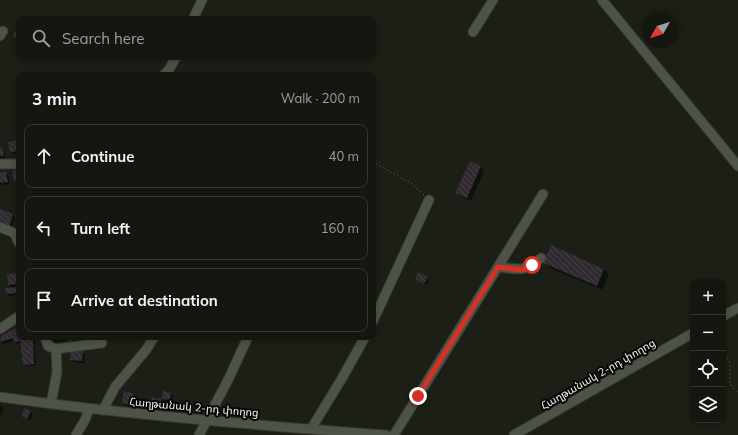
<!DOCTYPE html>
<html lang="en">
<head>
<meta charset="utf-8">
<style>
  :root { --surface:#141710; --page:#1d2019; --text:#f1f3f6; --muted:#9d9f9f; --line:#333630 }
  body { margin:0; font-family:Mulish,"Noto Sans Armenian",sans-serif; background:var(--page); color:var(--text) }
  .controls { position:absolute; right:12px; bottom:12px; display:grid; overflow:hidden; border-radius:8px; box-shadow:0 2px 6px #0003 }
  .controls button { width:36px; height:36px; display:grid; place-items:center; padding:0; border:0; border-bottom:1px solid var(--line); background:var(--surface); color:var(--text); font:20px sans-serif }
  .compass { position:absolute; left:642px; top:12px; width:36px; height:36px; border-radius:50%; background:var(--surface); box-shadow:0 2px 6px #0003; rotate:231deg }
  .stop { position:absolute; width:12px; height:12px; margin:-9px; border:3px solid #d93025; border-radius:50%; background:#fff }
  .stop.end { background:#d93025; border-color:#fff; box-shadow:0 1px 4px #0008 }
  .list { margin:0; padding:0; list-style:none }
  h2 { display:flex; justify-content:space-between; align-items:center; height:52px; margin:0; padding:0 16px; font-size:17px }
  h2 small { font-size:13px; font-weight:400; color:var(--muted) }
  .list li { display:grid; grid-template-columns:26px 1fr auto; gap:12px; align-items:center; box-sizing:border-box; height:64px; margin:0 8px 8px; padding:0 8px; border:1px solid var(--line); border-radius:8px }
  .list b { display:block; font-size:15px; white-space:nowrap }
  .list em { font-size:13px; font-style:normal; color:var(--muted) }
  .icon { flex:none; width:22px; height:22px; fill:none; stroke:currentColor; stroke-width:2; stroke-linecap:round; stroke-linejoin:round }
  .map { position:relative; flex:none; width:738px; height:435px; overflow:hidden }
  .search { position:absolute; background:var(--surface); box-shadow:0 2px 6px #0003; left:16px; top:16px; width:360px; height:44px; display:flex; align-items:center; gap:10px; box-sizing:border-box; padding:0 14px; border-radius:8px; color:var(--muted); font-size:15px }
  .panel { position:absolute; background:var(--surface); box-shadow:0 2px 6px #0003; left:16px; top:72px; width:360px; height:268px; border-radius:8px }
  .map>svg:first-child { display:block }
</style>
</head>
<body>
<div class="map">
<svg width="738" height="435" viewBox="0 0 738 435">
  <defs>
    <pattern id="building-back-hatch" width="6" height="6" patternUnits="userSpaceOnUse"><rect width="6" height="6" fill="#322a32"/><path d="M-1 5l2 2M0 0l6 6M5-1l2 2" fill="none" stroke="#463f46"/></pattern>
  </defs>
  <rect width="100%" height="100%" fill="#1b1f15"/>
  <g fill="#0007">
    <path d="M19,142v11l-6,1 -2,-2z"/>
    <path d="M2,148l2,3 2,7 -6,1v-10z"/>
    <path d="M470,162l11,5 3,4 -13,30 -11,-5 -3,-3z"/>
    <path d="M19,171v12h-2l-2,-2z"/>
    <path d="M0,173h6l2,2 2,9 -10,1z"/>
    <path d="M0,210l13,5 2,2 -3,12 -12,-5z"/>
    <path d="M551,247l53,22 5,6 -7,15 -52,-22 -6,-6z"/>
    <path d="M17,274l2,2v10l-7,2 -3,-3z"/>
    <path d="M427,278l2,2 -2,5 -11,-6z"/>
    <path d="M17,288l2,2v5l-10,1 -2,-2z"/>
    <path d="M19,327v10h15l2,29h-10l-2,-2 -3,-21 -4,1 -3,-3 -11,3 -2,-2z"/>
    <path d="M51,337h16v4l-13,1z"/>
    <path d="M70,337h8v5l-6,1 -2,-3z"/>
    <path d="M83,352l2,2 -1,9 -11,-1 -2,-3z"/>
    <path d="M133,394l3,3 -2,9 -9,-1 -2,-3z"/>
    <path d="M170,394l3,2 -1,6 -7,-1 -2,-3z"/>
    <path d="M161,400l3,3 -2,9 -9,-2 -2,-2z"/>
    <path d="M0,405l4,3 -3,8 -1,-1z"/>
    <path d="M31,412l2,2 -3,7 -7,-5z"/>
  </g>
  <g fill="url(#building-back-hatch)">
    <path d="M19,28v13l-7,-6z"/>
    <path d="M19,140v11l-9,1 -2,-10z"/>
    <path d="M2,147l2,9h-4v-8z"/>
    <path d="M470,161l11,5 -14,32 -12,-5z"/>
    <path d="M19,170v10l-5,1 -2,-10z"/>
    <path d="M0,172h6l2,10 -8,1z"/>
    <path d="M0,209l13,5 -4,14 -9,-5z"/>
    <path d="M551,245l53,24 -7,17 -54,-23z"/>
    <path d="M418,272l10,5 -4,7 -9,-5z"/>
    <path d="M18,273l1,11 -11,1 -1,-11z"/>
    <path d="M18,287v6l-12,1 -1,-6z"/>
    <path d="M19,326v11h14l1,27 -11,1 -3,-24 -6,1 -1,-4 -13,4 1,-6z"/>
    <path d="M50,337h15v2l-15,1z"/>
    <path d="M69,337h7v3l-7,1z"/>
    <path d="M81,337h8v3l-7,1z"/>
    <path d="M71,349l12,2 -1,10 -12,-1z"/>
    <path d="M124,391l10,3 -3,11 -9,-2z"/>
    <path d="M163,391l8,2 -1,7 -8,-1z"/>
    <path d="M152,397l10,2 -3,11 -9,-2z"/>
    <path d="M25,408l6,3 -4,8 -6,-3z"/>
  </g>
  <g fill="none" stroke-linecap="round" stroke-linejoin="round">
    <defs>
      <g id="minor">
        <path d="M602,0l136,166"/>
        <path d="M193,19l9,-19"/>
        <path d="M473,32l20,-32"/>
        <path d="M0,36l3,-5"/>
        <path d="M164,75l6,-7 6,-11"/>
        <path d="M0,164h19"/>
        <path d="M0,227l14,6 5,10"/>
        <path d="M498,267c21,2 26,6 43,-9"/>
        <path d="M723,316l15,-8"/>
        <path d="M373,321l56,-121"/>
        <path d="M0,329l19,-13"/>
        <path d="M45,337l3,9 8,3 46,-6"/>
        <path d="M0,397c128,18 257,28 386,38"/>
        <path d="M51,404l6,-32 -1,-23"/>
        <path d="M103,410l12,-23 31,-37 8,-13"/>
        <path d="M311,429l30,-49 24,-43"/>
        <path d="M76,435l9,-15 4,-11"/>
        <path d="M199,435l29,-55 20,-43"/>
        <path d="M394,435l149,-241"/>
        <path d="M514,435l179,-102"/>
      </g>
    </defs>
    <use href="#minor" stroke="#353831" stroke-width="11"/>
    <g stroke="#72756d" stroke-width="1" stroke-dasharray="1 3" stroke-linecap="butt">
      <path d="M360,75v-3"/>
      <path d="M373,162l39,22 12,11"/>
      <path d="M723,351c2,4 7,10 7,14 1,12 -4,19 8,27"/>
    </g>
    <use href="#minor" stroke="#4e5347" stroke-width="9"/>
  </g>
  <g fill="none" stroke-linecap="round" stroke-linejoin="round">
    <path stroke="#d93025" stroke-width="5" d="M418,396l80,-129 24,3 10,-5"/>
  </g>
  <g text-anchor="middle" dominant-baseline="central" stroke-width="4" stroke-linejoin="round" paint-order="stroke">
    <g font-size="11" fill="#f0f3ec" stroke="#070805">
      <text transform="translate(598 374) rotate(-30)">Հաղթանակ 2-րդ փողոց</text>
      <text transform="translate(194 407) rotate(5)">Հաղթանակ 2-րդ փողոց</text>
    </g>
  </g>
</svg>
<div class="controls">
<button>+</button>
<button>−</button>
<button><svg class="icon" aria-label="locate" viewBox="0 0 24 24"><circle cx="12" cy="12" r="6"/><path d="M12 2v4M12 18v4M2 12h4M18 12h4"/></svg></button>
<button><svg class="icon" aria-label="layers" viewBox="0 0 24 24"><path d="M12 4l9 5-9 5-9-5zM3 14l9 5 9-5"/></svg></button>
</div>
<svg class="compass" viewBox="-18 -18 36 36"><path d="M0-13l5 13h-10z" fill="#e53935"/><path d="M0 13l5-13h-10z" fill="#9d9f9f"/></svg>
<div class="stop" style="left:532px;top:265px"></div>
<div class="stop end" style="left:418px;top:396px"></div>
<div class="search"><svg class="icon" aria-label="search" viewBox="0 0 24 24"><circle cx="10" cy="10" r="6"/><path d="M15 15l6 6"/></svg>Search here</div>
<section class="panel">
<h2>3 min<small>Walk · 200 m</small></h2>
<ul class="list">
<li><svg class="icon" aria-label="ahead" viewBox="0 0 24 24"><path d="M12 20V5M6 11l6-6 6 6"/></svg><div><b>Continue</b></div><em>40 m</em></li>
<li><svg class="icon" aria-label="left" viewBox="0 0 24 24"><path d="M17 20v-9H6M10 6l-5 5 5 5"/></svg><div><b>Turn left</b></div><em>160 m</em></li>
<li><svg class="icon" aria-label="arrive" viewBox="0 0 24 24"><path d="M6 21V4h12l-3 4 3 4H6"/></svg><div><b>Arrive at destination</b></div></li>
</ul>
</section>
</div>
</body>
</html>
